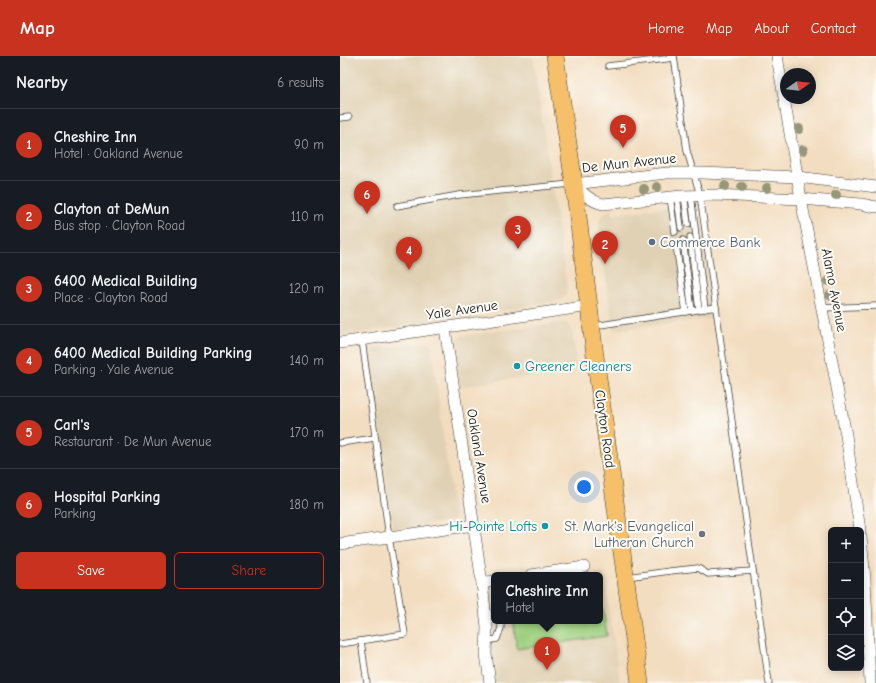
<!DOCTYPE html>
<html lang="en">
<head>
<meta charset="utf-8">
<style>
  :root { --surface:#171b24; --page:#242831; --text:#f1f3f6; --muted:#9ea1a6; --line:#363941; --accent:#c8321e }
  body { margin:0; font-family:"Comic Neue",sans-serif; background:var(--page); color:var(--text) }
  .controls { position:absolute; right:12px; bottom:12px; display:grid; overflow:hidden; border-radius:6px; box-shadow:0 2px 10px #0003 }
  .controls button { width:36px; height:36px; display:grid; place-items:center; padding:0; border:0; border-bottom:1px solid var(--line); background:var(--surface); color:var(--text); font:20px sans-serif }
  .compass { position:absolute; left:440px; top:12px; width:36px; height:36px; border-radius:50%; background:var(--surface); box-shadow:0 2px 10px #0003; rotate:75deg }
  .you { position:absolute; left:244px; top:431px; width:14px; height:14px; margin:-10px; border:3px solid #fff; border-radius:50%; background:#1a73e8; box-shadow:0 0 0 6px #1a73e833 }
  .badge { display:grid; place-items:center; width:26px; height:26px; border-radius:50%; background:var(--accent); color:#fff; font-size:13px; font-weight:700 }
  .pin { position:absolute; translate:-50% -33px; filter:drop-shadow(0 1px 2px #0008) }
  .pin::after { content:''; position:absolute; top:21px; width:14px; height:12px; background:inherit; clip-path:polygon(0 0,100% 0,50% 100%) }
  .popup { position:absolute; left:151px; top:516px; width:112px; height:52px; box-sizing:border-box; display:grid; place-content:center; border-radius:6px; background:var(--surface); filter:drop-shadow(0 1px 3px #0005); font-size:13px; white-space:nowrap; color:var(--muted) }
  .popup b { font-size:15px; color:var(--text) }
  .popup::after { content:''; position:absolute; left:50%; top:100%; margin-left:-8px; border:8px solid transparent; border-top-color:var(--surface) }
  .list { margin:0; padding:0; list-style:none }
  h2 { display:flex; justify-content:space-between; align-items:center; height:52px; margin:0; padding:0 16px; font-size:17px }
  h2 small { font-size:13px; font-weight:400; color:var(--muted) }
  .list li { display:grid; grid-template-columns:26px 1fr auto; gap:12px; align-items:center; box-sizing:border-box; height:72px; padding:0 16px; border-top:1px solid var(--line) }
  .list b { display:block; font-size:15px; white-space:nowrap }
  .list p { margin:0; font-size:13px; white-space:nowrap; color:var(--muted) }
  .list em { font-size:13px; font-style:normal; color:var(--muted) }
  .actions { display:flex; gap:8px; padding:12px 16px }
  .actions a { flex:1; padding:9px 0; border:1px solid var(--accent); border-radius:6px; text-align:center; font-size:14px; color:var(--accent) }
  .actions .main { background:var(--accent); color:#fff }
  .icon { flex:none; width:22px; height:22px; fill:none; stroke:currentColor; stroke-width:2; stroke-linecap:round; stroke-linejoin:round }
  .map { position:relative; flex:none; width:536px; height:627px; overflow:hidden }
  header { display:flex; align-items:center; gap:24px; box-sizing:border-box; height:56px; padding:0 20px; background:var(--accent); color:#fff }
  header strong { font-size:19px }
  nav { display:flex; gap:22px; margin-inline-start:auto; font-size:14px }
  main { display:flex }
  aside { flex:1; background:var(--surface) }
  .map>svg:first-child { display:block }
</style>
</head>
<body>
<header>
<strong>Map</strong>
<nav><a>Home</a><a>Map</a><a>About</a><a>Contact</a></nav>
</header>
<main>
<aside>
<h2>Nearby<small>6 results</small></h2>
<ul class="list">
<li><span class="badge">1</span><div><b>Cheshire Inn</b><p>Hotel · Oakland Avenue</p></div><em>90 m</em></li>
<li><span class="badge">2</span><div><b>Clayton at DeMun</b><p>Bus stop · Clayton Road</p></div><em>110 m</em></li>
<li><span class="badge">3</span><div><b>6400 Medical Building</b><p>Place · Clayton Road</p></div><em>120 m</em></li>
<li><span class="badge">4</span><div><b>6400 Medical Building Parking</b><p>Parking · Yale Avenue</p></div><em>140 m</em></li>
<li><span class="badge">5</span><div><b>Carl's</b><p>Restaurant · De Mun Avenue</p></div><em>170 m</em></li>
<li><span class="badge">6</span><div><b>Hospital Parking</b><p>Parking</p></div><em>180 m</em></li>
</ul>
<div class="actions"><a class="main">Save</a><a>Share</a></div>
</aside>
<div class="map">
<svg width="536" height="627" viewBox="0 0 536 627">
  <rect width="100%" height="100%" fill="#fdfcf7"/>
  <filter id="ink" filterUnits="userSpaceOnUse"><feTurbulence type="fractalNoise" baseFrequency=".025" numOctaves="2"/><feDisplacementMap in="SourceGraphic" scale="8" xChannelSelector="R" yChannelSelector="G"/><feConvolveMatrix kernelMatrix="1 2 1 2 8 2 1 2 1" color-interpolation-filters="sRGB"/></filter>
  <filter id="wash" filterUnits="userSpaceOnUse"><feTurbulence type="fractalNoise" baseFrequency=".012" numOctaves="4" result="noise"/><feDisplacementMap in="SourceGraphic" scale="16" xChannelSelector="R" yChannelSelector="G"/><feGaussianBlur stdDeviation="0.9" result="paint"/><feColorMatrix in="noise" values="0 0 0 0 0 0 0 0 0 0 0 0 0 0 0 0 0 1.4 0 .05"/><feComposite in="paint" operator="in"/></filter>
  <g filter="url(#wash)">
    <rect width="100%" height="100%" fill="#f3ddc0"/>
    <g fill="#e1d1b4">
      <path d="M0,0h193l34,233 -1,6 -6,6 -220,35z"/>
      <path d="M357,150l17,112 -101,12 -14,-102 1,-11 5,-4 5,-3 3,1v3l41,-5z"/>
      <path d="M216,267h8l6,2 2,5 5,39 -117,18 -5,-41v-6l6,-4z"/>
      <path d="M85,286l5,1 2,6 22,167 -1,5 -60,8 -25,-180z"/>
      <path d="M264,517l16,110h-126l-4,-35 5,-6 -7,-54 6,-1v34h106v-46h-12z"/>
    </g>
    <path fill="#9fd07f" stroke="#5e764e" d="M260,553h3l4,27 -90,13 -4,-28h87z"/>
  </g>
  <g filter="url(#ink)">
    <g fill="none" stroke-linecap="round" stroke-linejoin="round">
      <defs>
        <g id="service">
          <path d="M334,0l13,95 13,44 69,488"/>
          <path d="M268,10l66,-8"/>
          <path d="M0,62l9,-1"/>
          <path d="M344,139l4,29"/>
          <path d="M351,139l14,114"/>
          <path d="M337,140l4,32"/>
          <path d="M330,141l5,35"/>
          <path d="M57,150l62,-11 112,-11"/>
          <path d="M350,181l9,73"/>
          <path d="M343,184l9,71"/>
          <path d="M336,189l10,67"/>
          <path d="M482,252l54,-2"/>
          <path d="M254,270l122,-19"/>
          <path d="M0,387l35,-5"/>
          <path d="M287,521l43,-6 28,-3 10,6 45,-3"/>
          <path d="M21,585l6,42"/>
          <path d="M147,585l10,-2 4,-11v-7"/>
          <path d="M0,588l65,-10 -16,-97 -27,-197"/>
        </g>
        <g id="minor">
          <path d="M437,0l24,143 45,236 14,95"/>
          <path d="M234,128c9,9 16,17 29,20l79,-8 33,-1 86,4 60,5 15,3"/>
          <path d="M234,128l93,-11h35l96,4 78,10"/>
          <path d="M105,272l37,255 5,44 -1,27 4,29"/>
          <path d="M0,287l249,-37"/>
          <path d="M521,481l4,43 5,103"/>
          <path d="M0,488l134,-19"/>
          <path d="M191,519l53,-8"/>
          <path d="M142,527l12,-2"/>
        </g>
        <path id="primary" d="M215,0l19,128 21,172 45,327"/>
      </defs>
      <use href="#service" stroke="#3c3935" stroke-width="7"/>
      <use href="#minor" stroke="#3c3935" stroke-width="12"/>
      <use href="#primary" stroke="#3c3935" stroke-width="18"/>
      <use href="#service" stroke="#fff" stroke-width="5.5"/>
      <use href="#minor" stroke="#fff" stroke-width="11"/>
      <use href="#primary" stroke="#f6c06b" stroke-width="17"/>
    </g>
    <g fill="#969679">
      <circle cx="459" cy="73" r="5"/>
      <circle cx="463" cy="94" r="5"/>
      <circle cx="385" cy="130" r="5"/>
      <circle cx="317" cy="131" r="5"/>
      <circle cx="402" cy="131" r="5"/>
      <circle cx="427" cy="132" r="5"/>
      <circle cx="304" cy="133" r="5"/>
      <circle cx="496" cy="139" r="5"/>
      <circle cx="488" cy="225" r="5"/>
      <circle cx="490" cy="239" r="5"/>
    </g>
  </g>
  <circle fill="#5c6f8a" stroke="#fdfcf7" stroke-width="1.5" cx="312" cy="186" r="4"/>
  <g fill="#0f9aa8" stroke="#fdfcf7" stroke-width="1.5">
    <circle cx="177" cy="310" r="4"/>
    <circle cx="205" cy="470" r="4"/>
  </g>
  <circle fill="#6b7280" stroke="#fdfcf7" stroke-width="1.5" cx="362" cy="478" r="4"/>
  <g text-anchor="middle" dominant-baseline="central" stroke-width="4" stroke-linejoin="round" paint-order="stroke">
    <g font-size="14" fill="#1c1c1c" stroke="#fdfcf7">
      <text transform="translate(289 107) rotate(-6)">De Mun Avenue</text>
      <text transform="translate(494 234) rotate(79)">Alamo Avenue</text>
      <text transform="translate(122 254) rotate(-8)">Yale Avenue</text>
      <text transform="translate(265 373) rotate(82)">Clayton Road</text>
      <text transform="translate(139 400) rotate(81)">Oakland Avenue</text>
    </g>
    <g font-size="14" fill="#4e5e75" stroke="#fdfcf7" text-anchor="start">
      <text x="320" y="186">Commerce Bank</text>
    </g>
    <g font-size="14" fill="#0d838f" stroke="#fdfcf7" text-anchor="start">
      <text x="185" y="310">Greener Cleaners</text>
      <text x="197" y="470" text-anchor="end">Hi-Pointe Lofts</text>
    </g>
    <g font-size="14" fill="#5b616d" stroke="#fdfcf7" text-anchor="end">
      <text x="354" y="470">St. Mark's Evangelical<tspan x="354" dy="16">Lutheran Church</tspan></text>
    </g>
  </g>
</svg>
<div class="controls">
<button>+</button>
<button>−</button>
<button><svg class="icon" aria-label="locate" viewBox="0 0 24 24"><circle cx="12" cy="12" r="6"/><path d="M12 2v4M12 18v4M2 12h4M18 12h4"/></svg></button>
<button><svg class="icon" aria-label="layers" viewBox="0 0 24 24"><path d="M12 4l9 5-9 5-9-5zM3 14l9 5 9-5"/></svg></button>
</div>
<svg class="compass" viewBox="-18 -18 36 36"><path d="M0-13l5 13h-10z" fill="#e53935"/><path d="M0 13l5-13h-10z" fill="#9ea1a6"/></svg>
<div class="you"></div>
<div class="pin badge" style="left:207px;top:614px">1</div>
<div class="popup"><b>Cheshire Inn</b>Hotel</div>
<div class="pin badge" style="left:265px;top:208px">2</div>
<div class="pin badge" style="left:178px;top:193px">3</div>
<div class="pin badge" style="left:69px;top:214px">4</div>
<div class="pin badge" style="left:283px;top:92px">5</div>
<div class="pin badge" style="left:27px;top:158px">6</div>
</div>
</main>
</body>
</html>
